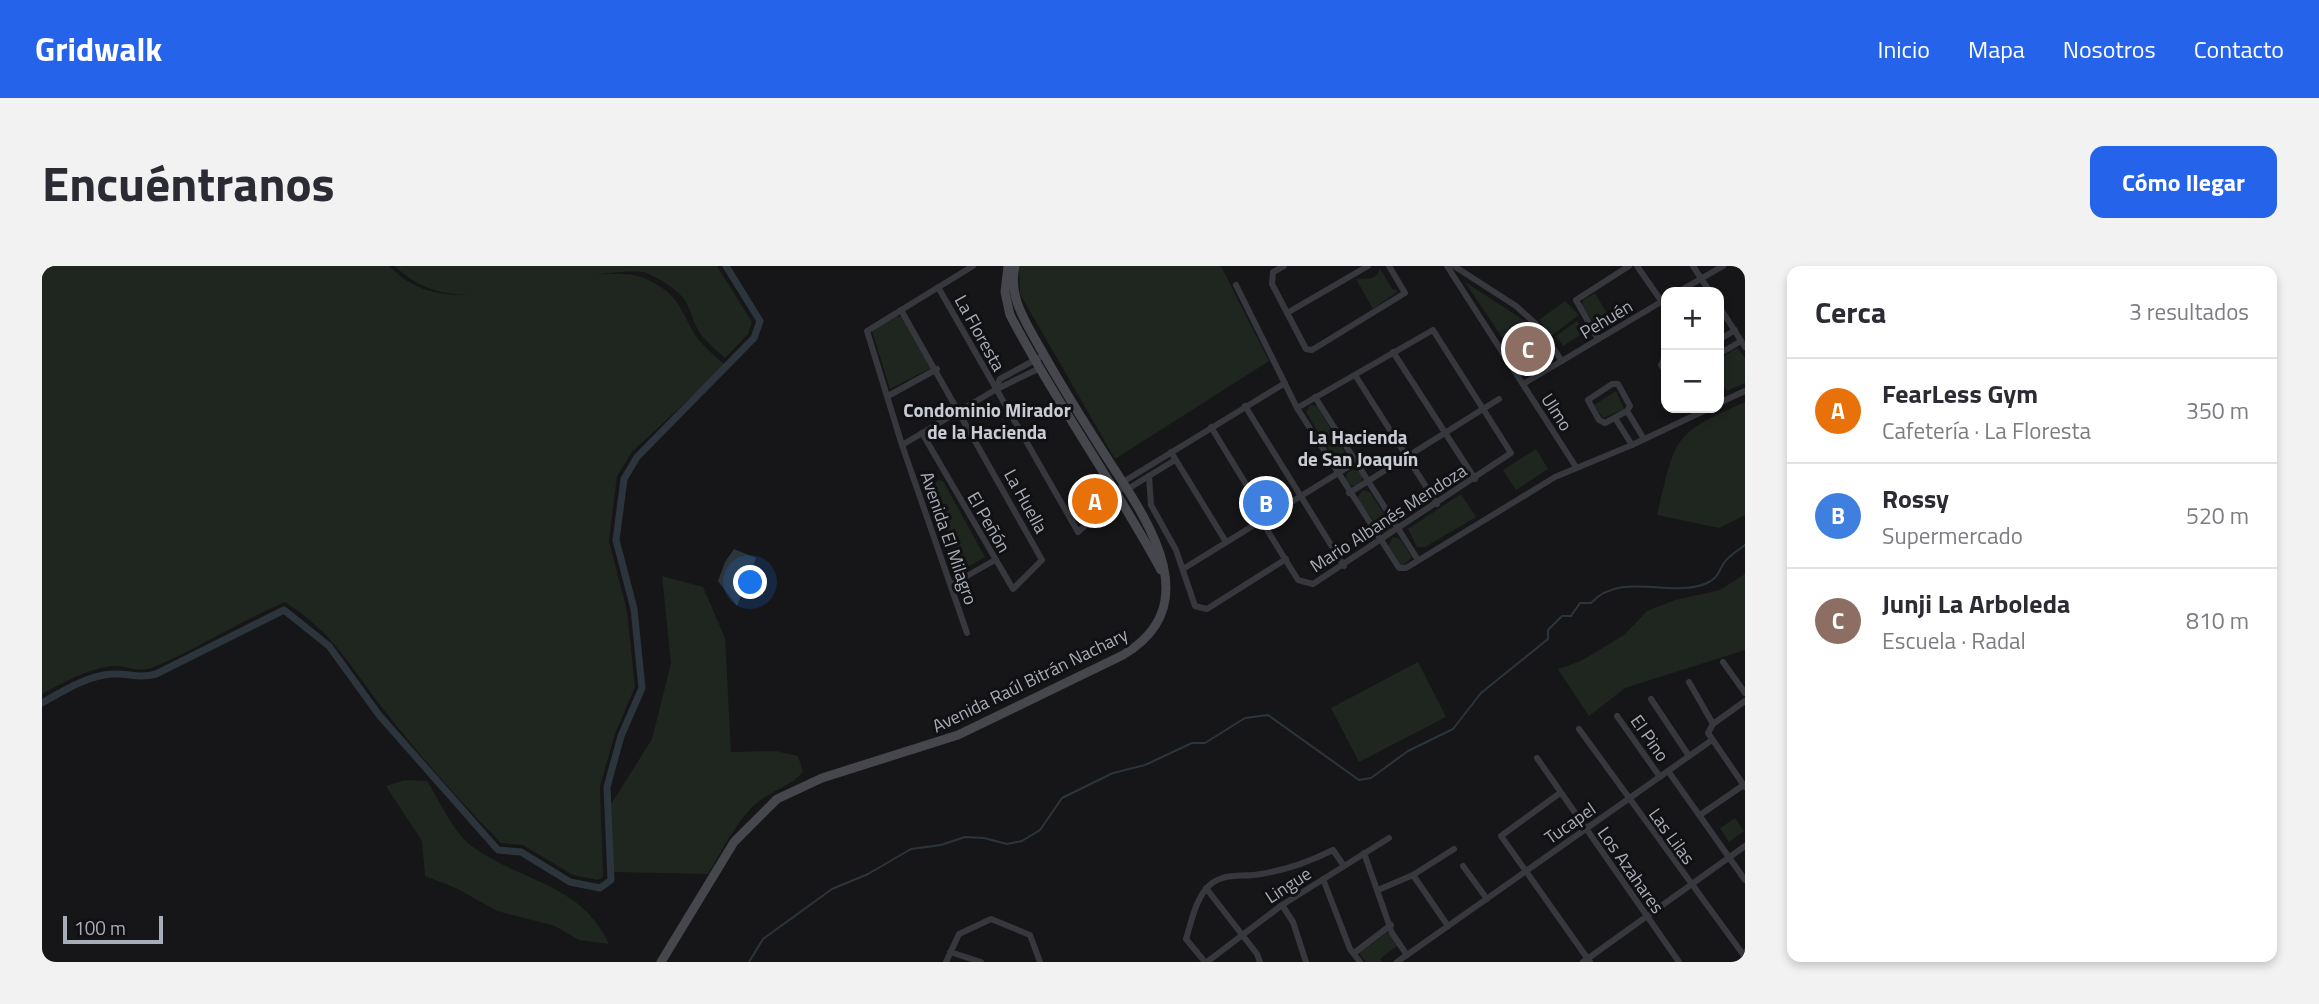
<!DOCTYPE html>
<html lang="es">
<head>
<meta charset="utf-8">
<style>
  :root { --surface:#fff; --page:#f2f2f3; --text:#2b2b33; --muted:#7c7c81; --line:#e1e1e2; --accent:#2563eb }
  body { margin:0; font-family:"Titillium Web",sans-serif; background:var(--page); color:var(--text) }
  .controls { position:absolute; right:21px; top:21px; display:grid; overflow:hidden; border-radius:14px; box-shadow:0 4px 10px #0003 }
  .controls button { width:63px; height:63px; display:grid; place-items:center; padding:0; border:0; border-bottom:2px solid var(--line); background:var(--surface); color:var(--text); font:35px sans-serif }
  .scale { position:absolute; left:21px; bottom:18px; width:100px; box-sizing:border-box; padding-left:7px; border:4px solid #a8adb8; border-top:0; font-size:19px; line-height:24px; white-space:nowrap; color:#a8adb8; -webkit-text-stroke:5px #111113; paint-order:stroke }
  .you { position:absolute; left:709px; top:317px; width:24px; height:24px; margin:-18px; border:5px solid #fff; border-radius:50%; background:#1a73e8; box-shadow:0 0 0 10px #1a73e833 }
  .badge { display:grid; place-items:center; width:46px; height:46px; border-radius:50%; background:var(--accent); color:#fff; font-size:23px; font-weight:700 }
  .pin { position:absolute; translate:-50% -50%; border:4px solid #fff; box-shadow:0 2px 7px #0006 }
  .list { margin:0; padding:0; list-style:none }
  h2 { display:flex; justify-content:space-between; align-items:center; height:91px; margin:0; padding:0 28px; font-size:30px }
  h2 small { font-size:23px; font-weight:400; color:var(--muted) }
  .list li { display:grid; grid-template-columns:46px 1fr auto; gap:21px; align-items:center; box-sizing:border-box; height:105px; padding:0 28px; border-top:2px solid var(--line) }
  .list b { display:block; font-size:26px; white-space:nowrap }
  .list p { margin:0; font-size:23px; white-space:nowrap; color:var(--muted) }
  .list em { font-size:23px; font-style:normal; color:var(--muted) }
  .map { position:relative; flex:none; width:1703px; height:696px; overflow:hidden; border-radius:14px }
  header { display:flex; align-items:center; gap:42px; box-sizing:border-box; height:98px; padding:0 35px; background:var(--accent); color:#fff }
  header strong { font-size:33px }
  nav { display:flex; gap:38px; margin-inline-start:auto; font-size:24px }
  .intro { display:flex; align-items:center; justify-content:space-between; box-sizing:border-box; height:168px; padding:0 42px }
  h1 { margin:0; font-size:49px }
  .button { padding:18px 32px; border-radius:14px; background:var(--accent); color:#fff; font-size:24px; font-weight:700 }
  main { display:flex; gap:42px; padding:0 42px }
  aside { flex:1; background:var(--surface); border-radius:14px; box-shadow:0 4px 10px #0003 }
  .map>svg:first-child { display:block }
</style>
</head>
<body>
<header>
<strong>Gridwalk</strong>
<nav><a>Inicio</a><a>Mapa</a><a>Nosotros</a><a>Contacto</a></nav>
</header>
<div class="intro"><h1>Encuéntranos</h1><a class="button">Cómo llegar</a></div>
<main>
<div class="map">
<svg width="1703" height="696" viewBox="0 0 1703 696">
  <rect width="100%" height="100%" fill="#161618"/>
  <path fill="#222225" d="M1480,53l9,5 22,33 -24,17 -7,-3 -23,-38z"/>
  <g fill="#1e261f">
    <path d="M0,0h347c58,60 147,9 218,8 12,0 26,-1 37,4 35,16 34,27 51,57 7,11 21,21 30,30l-93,87 -15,24 -8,65 18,70 8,76 -20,47 -15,52 3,91 -5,3 -25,-5 -50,-30 -22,-2c-41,-41 -80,-86 -116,-132 -36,-45 -49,-76 -100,-109 -45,19 -86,46 -131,65 -16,7 -27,-2 -42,-1 -25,3 -48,16 -70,28z"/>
    <path d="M353,0h322l35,56 -4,12 -23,24c-8,-7 -16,-14 -23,-22 -8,-10 -10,-23 -16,-34 -7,-12 -30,-26 -43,-30 -74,-6 -185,59 -248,-6z"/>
    <path d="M977,0h202l48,95 -154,98 -95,-165z"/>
    <path d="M1338,2l12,21 6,2 -25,18 -17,-30c10,-1 20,3 24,-11z"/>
    <path d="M1423,16l57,37 -23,14z"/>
    <path d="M1553,27l17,29 -14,7 -16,-23 1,-6z"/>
    <path d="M1523,35l14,14 -28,21 -12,-16z"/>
    <path d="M854,50l7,1 28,51 -41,21 -18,-58z"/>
    <path d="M1535,55l8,11 -22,14 -7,-10z"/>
    <path d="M1695,82l8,10v25l-18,8 -8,-13v-19z"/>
    <path d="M1574,125l8,18 -21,9 -9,-13z"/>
    <path d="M1703,136v113l-26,13 -62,-13c19,-77 13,-80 88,-113z"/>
    <path d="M1268,139l7,1 32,53 -1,4 -10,2 -32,-53z"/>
    <path d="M1494,183l12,20 -32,21 -13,-20z"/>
    <circle cx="1312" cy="212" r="8"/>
    <path d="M896,214l5,1 42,76 -26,15 -26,-85z"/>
    <path d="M1321,224l7,2 22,35 -8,8 -27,-37z"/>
    <path d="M1419,228l15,23 -51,30h-8l-9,-18z"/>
    <path d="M1351,271l7,2 12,18 -8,8h-4l-12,-19z"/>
    <path d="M1703,308v76l-120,38 -36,28 -31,-47 23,-8 43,-26 23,-24 28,-11 45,-10z"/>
    <path d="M620,310l41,11 22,51 6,114 45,-1 22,5 5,16c-14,15 -30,18 -45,30 -21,17 -36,49 -50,72l-95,-2 -3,-66 42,-67 19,-76z"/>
    <path d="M1376,396l28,55 -87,45 -28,-54z"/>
    <path d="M363,514l22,1c13,20 26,52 46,66 50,36 108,36 136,97l-30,-4 -24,-14 -58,-15 -41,-23 -31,-12 -3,-35 -36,-55z"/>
    <path d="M1693,552l9,13 -15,11 -9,-14z"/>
    <path d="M1346,666l10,13 -18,14 2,3h-16l-7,-9z"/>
  </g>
  <path fill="#2c353c" d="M692,283l22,9 -19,48 -19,-25 7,-19z"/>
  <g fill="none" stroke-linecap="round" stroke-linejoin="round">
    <path stroke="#2c353c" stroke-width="2" d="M707,696l14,-23 69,-50 36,-15 43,-25 30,-4 24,-8 19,1 23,6 15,-3 18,-11 22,-32 51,-25 32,-8 47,-22h13l40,-25 23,-3 91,65 12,-2 37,-27 45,-22 28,-36 67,-54v-9l14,-14h9l9,-13h11c31,-33 80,-4 116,-20 11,-5 11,-11 17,-20 4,-7 15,-13 21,-18"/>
    <path stroke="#2c353c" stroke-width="7" d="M0,437c21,-12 46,-28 71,-29 17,-1 24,5 43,0l128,-64 45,36 50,69 119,135 23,2 49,30 30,6 11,-8 -4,-93 14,-51 21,-48 -8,-79 -18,-69 8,-61 13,-22 117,-119 6,-17 -34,-55"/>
    <g stroke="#37383d" stroke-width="6">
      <path d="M1242,0l-11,6 -1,12 34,65 6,1 93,-57 -16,-27"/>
      <path d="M1405,0l129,201"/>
      <path d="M1412,0l62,40 20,18 26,37"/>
      <path d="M1595,0l25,36"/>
      <path d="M1651,0l17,26"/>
      <path d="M1194,19l61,123 102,160h7l149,-91 77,-32 78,-37"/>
      <path d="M896,21l140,245 37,-33 -5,-9"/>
      <path d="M1636,26l45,-26"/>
      <path d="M1677,40l26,41"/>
      <path d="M859,44l141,250 -29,29 -91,-156"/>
      <path d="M1245,47l81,-47"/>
      <path d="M1556,73l-22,-39 53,-34"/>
      <path d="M1677,74l16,-10"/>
      <path d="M1351,86l82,127"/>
      <path d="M1677,88l22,-13"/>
      <path d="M1624,89l-5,10 5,8"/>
      <path d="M1313,109l82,129"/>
      <path d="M1481,118l143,-85"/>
      <path d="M953,124l5,-11 44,-24"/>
      <path d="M846,130l49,-27"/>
      <path d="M1273,131l103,163"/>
      <path d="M1677,137l26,-12"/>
      <path d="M1203,140l99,160"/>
      <path d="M1585,145l-22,12 -6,-3 -11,-20 24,-16h6l12,22 -3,5 17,28"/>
      <path d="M1573,152l17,27"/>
      <path d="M1169,161l55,90"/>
      <path d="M860,179l93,-55 45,-22"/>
      <path d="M1129,186l55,90"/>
      <path d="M1107,210l2,29 25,45 19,56 12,3 79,-50"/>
      <path d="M1084,224l49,-30"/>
      <path d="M1077,227l4,-11 162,-99"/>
      <path d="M1307,227l150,-94"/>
      <path d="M1219,254l37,60 15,4 198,-131 -78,-123 -136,78"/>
      <path d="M1141,303l173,-107"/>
      <path d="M909,319l44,-25"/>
      <path d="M925,367l-65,-188 -35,-114 106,-65"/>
      <path d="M1681,396l22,31"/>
      <path d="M1647,416l24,42"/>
      <path d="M1609,433l38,57"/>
      <path d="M1703,435l-32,23 -5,9 37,54"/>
      <path d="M1575,450l43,61"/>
      <path d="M1537,463l166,228"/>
      <path d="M1495,492l142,204"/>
      <path d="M1626,505l77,109"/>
      <path d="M1518,527l-59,43 89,126"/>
      <path d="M1658,549l45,-31"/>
      <path d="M1322,587l28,80 15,22"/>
      <path d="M1421,600l24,33"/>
      <path d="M1371,609l35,51"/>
      <path d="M1281,613l27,70 10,13"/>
      <path d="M1164,622l51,66 3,8"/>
      <path d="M1336,624l35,-15 41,-26"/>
      <path d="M1240,639l11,17 13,40"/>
      <path d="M908,686l31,10"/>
      <path d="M1312,687l37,-28"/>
      <path d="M904,696l13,-28 32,-15 39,16 10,27"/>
      <path d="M1163,696l-19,-23c5,-16 9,-37 20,-50 14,-18 36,-11 55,-15 25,-4 50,-13 72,-24l11,16"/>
      <path d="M1165,696l75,-57 107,-67"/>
      <path d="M1355,696l315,-222"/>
      <path d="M1541,696l162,-116"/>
    </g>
    <g stroke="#45474d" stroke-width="9">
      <path d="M966,0l-3,26 5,23c46,88 104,168 151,255"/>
      <path d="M619,696l73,-120 43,-43 45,-21 136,-43 165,-80c91,-54 15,-147 -23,-208 -21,-33 -42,-67 -61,-101 -14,-25 -31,-50 -24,-80"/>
    </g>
  </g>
  <g text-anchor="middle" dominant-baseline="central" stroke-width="6" stroke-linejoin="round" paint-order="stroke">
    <g font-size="18" fill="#a8adb8" stroke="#111113">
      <text transform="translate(1564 53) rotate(-31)">Pehuén</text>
      <text transform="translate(938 67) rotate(61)">La Floresta</text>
      <text transform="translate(1515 146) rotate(57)">Ulmo</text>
      <text transform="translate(984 235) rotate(61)">La Huella</text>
      <text transform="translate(1346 252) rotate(-33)">Mario Albanés Mendoza</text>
      <text transform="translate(947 256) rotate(60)">El Peñón</text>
      <text transform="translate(907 272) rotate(71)">Avenida El Milagro</text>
      <text transform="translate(988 414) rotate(-26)">Avenida Raúl Bitrán Nachary</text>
      <text transform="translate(1608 472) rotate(55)">El Pino</text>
      <text transform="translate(1528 557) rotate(-35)">Tucapel</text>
      <text transform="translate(1630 570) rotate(54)">Las Lilas</text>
      <text transform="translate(1589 604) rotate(55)">Los Azahares</text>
      <text transform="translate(1246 619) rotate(-33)">Lingue</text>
    </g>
    <g font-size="19" font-weight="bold" fill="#c9ccd4" stroke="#111113">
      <text x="945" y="143">Condominio Mirador<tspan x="945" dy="22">de la Hacienda</tspan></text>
      <text x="1316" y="170">La Hacienda<tspan x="1316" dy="22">de San Joaquín</tspan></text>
    </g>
  </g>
</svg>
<div class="controls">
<button>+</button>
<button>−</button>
</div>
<div class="scale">100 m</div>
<div class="you"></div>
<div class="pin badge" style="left:1053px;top:235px;background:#e8710a">A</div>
<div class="pin badge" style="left:1224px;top:237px;background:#3f7fe0">B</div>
<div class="pin badge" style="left:1486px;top:83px;background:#8d6e63">C</div>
</div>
<aside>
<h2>Cerca<small>3 resultados</small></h2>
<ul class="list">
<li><span class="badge" style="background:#e8710a">A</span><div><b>FearLess Gym</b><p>Cafetería · La Floresta</p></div><em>350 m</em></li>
<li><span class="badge" style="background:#3f7fe0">B</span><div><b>Rossy</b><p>Supermercado</p></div><em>520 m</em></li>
<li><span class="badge" style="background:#8d6e63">C</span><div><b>Junji La Arboleda</b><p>Escuela · Radal</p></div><em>810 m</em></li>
</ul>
</aside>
</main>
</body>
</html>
